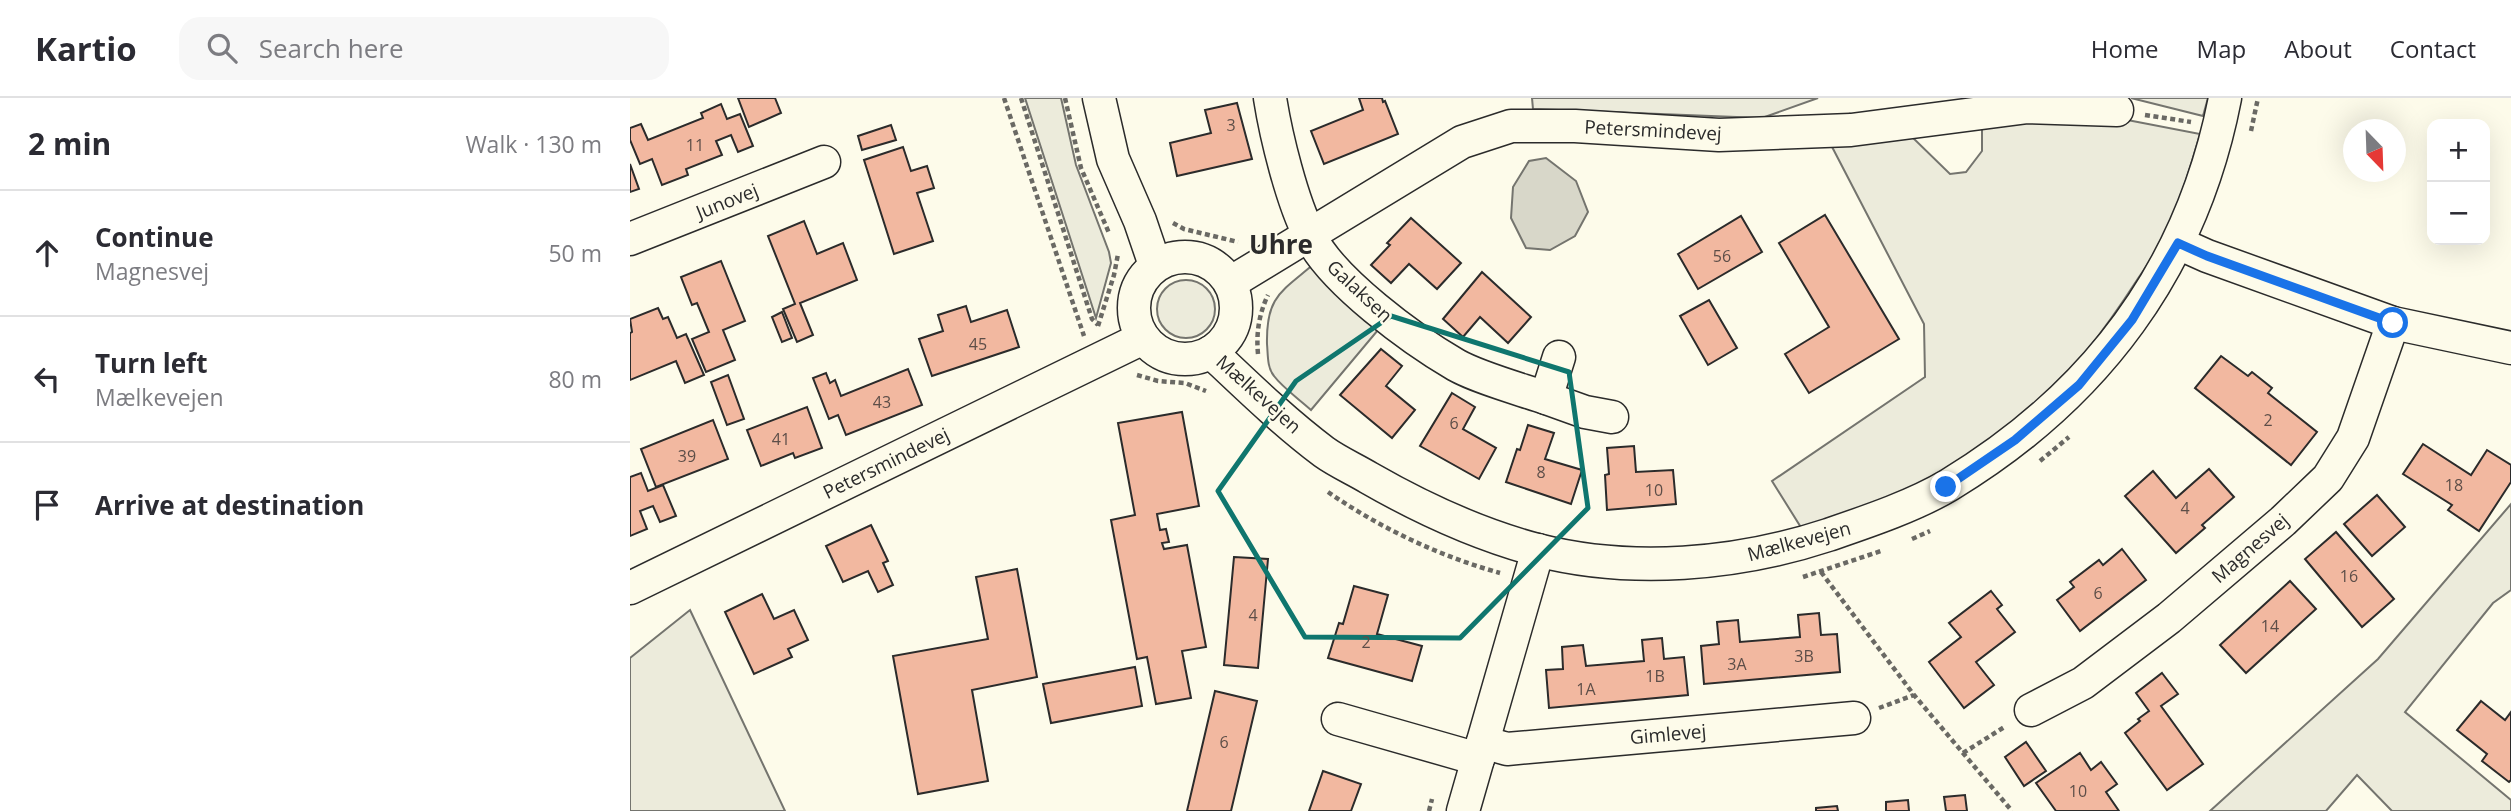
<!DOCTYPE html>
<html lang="en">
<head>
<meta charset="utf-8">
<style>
  :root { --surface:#fff; --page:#f7f7f7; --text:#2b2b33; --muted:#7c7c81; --line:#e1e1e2 }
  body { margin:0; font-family:"Open Sans",sans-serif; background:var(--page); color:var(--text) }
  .controls { position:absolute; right:21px; top:21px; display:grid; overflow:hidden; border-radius:14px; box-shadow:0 7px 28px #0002 }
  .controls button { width:63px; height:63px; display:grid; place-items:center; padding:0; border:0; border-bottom:2px solid var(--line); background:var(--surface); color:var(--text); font:35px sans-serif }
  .compass { position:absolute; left:1713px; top:21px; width:63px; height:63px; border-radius:50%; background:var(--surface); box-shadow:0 7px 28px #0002; rotate:157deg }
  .stop { position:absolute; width:21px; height:21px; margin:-16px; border:5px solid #1a73e8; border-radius:50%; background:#fff }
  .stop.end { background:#1a73e8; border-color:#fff; box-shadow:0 2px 7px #0008 }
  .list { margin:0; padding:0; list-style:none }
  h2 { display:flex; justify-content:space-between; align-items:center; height:91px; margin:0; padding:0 28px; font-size:30px }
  h2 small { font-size:23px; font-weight:400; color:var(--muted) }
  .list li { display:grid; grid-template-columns:46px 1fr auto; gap:21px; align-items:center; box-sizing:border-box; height:126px; padding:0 28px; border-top:2px solid var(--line) }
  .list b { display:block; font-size:26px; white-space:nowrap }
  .list p { margin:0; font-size:23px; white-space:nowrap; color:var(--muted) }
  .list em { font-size:23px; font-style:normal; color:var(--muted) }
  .icon { flex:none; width:38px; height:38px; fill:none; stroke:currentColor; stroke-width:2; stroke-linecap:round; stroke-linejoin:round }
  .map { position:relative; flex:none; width:1881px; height:713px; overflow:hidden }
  header { display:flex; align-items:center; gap:42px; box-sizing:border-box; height:98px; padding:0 35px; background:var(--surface); border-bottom:2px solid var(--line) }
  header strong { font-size:33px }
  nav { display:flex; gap:38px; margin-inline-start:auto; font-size:24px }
  .search { width:490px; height:63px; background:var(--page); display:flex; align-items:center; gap:18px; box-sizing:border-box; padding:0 24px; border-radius:21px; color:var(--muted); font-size:26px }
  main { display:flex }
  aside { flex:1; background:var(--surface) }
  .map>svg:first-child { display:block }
</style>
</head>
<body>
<header>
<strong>Kartio</strong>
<div class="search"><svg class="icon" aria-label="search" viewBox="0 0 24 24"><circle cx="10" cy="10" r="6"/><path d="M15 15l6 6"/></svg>Search here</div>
<nav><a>Home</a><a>Map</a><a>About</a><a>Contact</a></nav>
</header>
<main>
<aside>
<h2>2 min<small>Walk · 130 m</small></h2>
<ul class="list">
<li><svg class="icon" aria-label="ahead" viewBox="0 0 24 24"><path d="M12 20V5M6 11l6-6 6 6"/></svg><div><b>Continue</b><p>Magnesvej</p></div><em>50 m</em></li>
<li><svg class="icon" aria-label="left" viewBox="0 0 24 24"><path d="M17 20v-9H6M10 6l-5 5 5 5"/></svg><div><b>Turn left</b><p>Mælkevejen</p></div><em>80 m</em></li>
<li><svg class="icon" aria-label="arrive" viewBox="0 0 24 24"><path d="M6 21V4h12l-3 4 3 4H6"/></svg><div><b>Arrive at destination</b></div></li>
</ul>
</aside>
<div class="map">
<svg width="1881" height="713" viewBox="0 0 1881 713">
  <rect width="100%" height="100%" fill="#fdfbea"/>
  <g fill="#ecebdb" stroke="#74746e" stroke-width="2">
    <path d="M395,0h36l15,67 33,87 2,11 -15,55z"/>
    <path d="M902,0h286l-56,20 -229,-9z"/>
    <path d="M1501,0h77l-5,18z"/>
    <path d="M1487,20l83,16c-11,38 -22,74 -40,110 -6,12 -15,24 -23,36 -36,56 -84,119 -138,159 -59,43 -128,72 -197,90l-30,-48 153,-104 -1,-53 -95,-183 79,-8 42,41 16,-2 16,-21v-26z"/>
    <path d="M685,165l63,67 -67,80c-12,-11 -28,-22 -37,-34 -7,-8 -6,-22 -7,-32 -1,-48 14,-52 48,-81z"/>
    <circle cx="556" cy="211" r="29"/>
    <path d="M1881,406v86l-18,13 -88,109 106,88v11h-119l-35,-36 -31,36h-116l168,-152z"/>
    <path d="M60,512l95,201h-155v-153z"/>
  </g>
  <path fill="#d8d7c9" stroke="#74746e" stroke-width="2" d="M916,60l30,23 12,31 -13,24 -25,14 -24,-2 -15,-30 2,-31 16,-26z"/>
  <g fill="#f2b8a0" stroke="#2b2b2b" stroke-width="2">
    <path d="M108,0h37l6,15 -32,14z"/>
    <path d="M729,0h23l1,4 2,-1 13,33 -74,30 -13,-33 52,-21z"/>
    <path d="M607,5l15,56 -75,17 -7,-33 41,-10 -6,-23z"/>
    <path d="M91,6l6,15 13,-5 13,32 -15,6 -7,-17 -15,6 6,14 -36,14 2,6 -26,10 -10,-26 -12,5 -10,-24v-12l11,-4 7,16 55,-22 -2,-5z"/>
    <path d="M261,27l5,15 -34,10 -4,-14z"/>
    <path d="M273,49l8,24 16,-5 7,22 -17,5 16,48 -39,13 -30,-94z"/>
    <path d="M0,66l9,25 -9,3z"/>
    <path d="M1195,117l74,124 -90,54 -24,-39 44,-27 -50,-84z"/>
    <path d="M1111,118l21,36 -64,37 -20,-35z"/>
    <path d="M781,120l50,45 -24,26 -28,-25 -18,19 -20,-18 19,-20 -3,-2z"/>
    <path d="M174,123l13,33 26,-11 14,37 -57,23 13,32 -16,7 -14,-33 12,-5 -27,-68z"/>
    <path d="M91,163l24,60 -22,9 12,30 -29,12 -14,-33 17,-7 -12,-29 -5,2 -11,-28z"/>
    <path d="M852,174l49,45 -23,26 -28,-26 -17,20 -20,-18z"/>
    <path d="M1079,202l28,48 -29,17 -28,-49z"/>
    <path d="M336,208l5,16 36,-12 12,37 -87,29 -13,-37 24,-8 -5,-16z"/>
    <path d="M28,210l5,11 5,-2 9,21 9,-4 18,41 -19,8 -9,-22 -46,19v-47l2,-1 -2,-13z"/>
    <path d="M152,214l10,26 -10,4 -10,-25z"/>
    <path d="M751,251l21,17 -16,20 29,24 -23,28 -52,-43z"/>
    <path d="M1591,258l27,20 4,-4 20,16 -4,5 49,39 -26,33 -96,-77z"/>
    <path d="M278,271l14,36 -76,30 -8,-20 -9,4 -16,-41 13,-5 4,10 5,-3 6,16z"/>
    <path d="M98,277l16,44 -17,6 -16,-43z"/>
    <path d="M822,295l23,14 -12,22 33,19 -17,31 -59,-33z"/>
    <path d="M177,309l15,41 -27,10 -2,-5 -32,13 -14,-36z"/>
    <path d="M552,314l17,94 -42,8 3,16 6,-1 3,13 -7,1 2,6 23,-4 19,102 -24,4 9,47 -35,6 -9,-47 -10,2 -26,-139 24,-5 -17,-92z"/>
    <path d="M83,322l15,39 -72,28 -15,-38z"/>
    <path d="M898,327l26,8 -9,26 37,11 -11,34 -65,-22 11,-33 3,1z"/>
    <path d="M1793,346l48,31 16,-25 24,15v17l-32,49 -31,-21 4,-5 -49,-31z"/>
    <path d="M1004,348l2,26 37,-2 3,34 -69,6 -2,-35 4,-1 -2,-26z"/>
    <path d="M1579,371l25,28 -32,28 3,3 -29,25 -51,-57 28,-25 23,27z"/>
    <path d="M11,375l7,18 15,-6 13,31 -16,6 -7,-16 -13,5 7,18 -17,7v-59z"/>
    <path d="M1747,397l28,32 -33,29 -28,-32z"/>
    <path d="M241,427l17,36 -5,2 10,22 -15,7 -10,-21 -25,11 -17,-36z"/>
    <path d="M1706,434l58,67 -32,28 -57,-68z"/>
    <path d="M1492,451l24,31 -66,51 -23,-31 17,-13 -4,-5 29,-22 4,5z"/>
    <path d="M604,459l34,2 -10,109 -34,-3z"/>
    <path d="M387,471l20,108 -65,13 16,91 -70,13 -25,-138 95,-17 -12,-62z"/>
    <path d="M1660,483l26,28 -70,64 -26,-28z"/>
    <path d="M724,488l34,9 -11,39 45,12 -10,35 -84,-23 11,-35 4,1z"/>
    <path d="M1361,493l11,14 -5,4 18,23 -39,30 18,23 -30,23 -35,-46 32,-25 -12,-14z"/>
    <path d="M132,496l12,25 20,-9 14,30 -20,9 4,8 -38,17 -29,-62z"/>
    <path d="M1189,515l2,22 16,-1 3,38 -136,12 -3,-38 18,-2 -2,-22 21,-2 2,22 60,-5 -2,-22z"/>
    <path d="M1032,540l2,21 20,-2 4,38 -139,13 -3,-38 17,-1 -1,-22 21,-2 3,21 58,-5 -2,-21z"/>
    <path d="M505,569l7,39 -91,17 -8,-39z"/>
    <path d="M1532,575l16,21 -17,12 42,58 -36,26 -42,-57 15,-12 -2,-2 11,-8 -13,-18z"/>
    <path d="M585,593l42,10 -26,110h-44z"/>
    <path d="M1851,603l24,19 6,-8v68l-2,2 -27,-21 5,-7 -30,-24z"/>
    <path d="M1396,644l20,29 -22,15 -19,-29z"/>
    <path d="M1450,655l11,17 10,-8 16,22 -11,8 13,19h-63l-20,-28z"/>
    <path d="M693,673l38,13 -10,27h-42z"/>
    <path d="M1335,697l2,16h-21l-2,-14z"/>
    <path d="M1278,702l1,11h-23v-9z"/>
    <path d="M1207,708l1,5h-22v-3z"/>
  </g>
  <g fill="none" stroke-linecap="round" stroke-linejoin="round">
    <defs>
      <g id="minor">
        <path d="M469,0l14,61 27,62 15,44"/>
        <path d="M640,0c6,38 22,104 40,138 22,45 103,104 146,129 23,13 64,24 90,33l13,-41"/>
        <path d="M0,141l194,-77"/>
        <path d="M1548,145l29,13 186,67 118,25"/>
        <circle cx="555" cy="210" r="51"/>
        <path d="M600,185l232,-141 49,-16h64l144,9 132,-5 177,-23 89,3"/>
        <path d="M581,254c36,34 73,70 113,100 14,10 30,17 45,26 54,31 108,56 168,72 94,24 200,15 291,-15 38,-13 86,-29 121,-50 147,-89 243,-217 276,-387"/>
        <path d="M916,300l39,14 27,5"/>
        <path d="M0,490l513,-250"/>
        <path d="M1401,612l52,-27 86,-65 114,-97 45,-43 25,-40 40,-115"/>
        <path d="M708,621l140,40"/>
        <path d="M853,644l24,7 347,-31"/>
        <path d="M833,713l75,-261"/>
      </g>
    </defs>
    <use href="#minor" stroke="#2b2b2b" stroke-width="35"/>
    <g stroke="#6a6964" stroke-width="4.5" stroke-dasharray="5 3.5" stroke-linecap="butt">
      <path d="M374,0l80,238"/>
      <path d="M391,0l71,221 6,6"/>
      <path d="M435,0l16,70 28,65"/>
      <path d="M1515,17l46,7"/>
      <path d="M1621,33l7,-33"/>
      <path d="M543,125l11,6 54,13"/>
      <path d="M468,228l16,-51 4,-21"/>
      <path d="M628,256c-2,-21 1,-40 10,-59"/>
      <path d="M507,277l21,6 27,2 21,8"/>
      <path d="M1410,363l29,-24"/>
      <path d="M698,394c52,36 111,64 172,81"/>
      <path d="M1282,441l18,-8"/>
      <path d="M1191,474l93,123 98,116"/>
      <path d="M1173,479l78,-26"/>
      <path d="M1249,610l35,-13"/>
      <path d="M1333,655l43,-27"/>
      <path d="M799,713l3,-12"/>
    </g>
    <use href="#minor" stroke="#fdfbea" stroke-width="32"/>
  </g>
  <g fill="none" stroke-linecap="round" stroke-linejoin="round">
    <path stroke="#1a73e8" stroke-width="9" d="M1316,389l69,-47 64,-55 53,-65 46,-77 29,13 186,67"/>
  </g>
  <path fill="none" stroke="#0f766e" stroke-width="5" stroke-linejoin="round" d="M761,218l178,56 19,136 -128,130 -155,-1 -87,-146 78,-110z"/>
  <g text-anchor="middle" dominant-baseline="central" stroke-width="5" stroke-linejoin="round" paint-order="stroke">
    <g font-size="16" fill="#5d4e48">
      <text x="601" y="27">3</text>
      <text x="65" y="47">11</text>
      <text x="1092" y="158">56</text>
      <text x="348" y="246">45</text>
      <text x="252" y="304">43</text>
      <text x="1638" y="322">2</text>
      <text x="824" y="325">6</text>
      <text x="151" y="341">41</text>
      <text x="57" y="358">39</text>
      <text x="911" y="374">8</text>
      <text x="1824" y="387">18</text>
      <text x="1024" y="392">10</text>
      <text x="1555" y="410">4</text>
      <text x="1719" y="478">16</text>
      <text x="1468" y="495">6</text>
      <text x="623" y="517">4</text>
      <text x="1640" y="528">14</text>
      <text x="736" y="544">2</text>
      <text x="1174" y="558">3B</text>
      <text x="1107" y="566">3A</text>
      <text x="1025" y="578">1B</text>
      <text x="956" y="591">1A</text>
      <text x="594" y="644">6</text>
      <text x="1448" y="693">10</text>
    </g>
    <g font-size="19" fill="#2b2b2b" stroke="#fdfbea">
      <text transform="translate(1023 32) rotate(3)">Petersmindevej</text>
      <text transform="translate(97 103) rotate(-22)">Junovej</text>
      <text transform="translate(730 193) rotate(43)">Galaksen</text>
      <text transform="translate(629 296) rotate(42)">Mælkevejen</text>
      <text transform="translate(256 365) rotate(-26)">Petersmindevej</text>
      <text transform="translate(1169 443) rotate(-15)">Mælkevejen</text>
      <text transform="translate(1620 450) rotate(-41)">Magnesvej</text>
      <text transform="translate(1038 636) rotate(-5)">Gimlevej</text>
    </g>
    <g font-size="26" font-weight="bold" fill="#2b2b2b" stroke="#fdfbea">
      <text x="651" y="146">Uhre</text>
    </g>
  </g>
</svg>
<div class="controls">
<button>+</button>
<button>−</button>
</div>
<svg class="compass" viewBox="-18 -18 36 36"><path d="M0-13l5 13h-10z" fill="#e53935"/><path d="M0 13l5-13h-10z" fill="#7c7c81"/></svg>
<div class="stop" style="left:1763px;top:225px"></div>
<div class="stop end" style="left:1316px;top:389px"></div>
</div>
</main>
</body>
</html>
